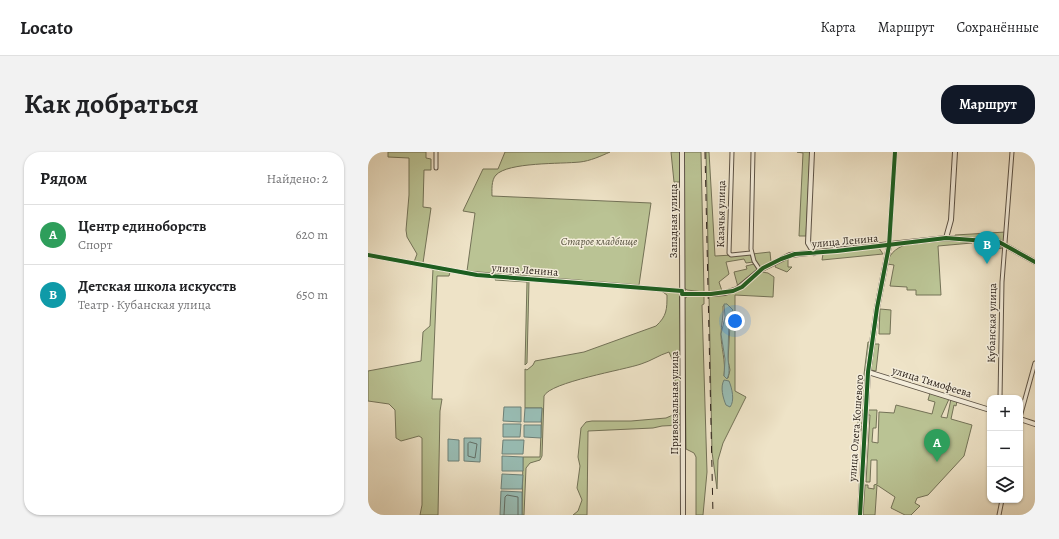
<!DOCTYPE html>
<html lang="ru">
<head>
<meta charset="utf-8">
<style>
  :root { --surface:#fff; --page:#f2f2f2; --text:#202124; --muted:#757577; --line:#e0e0e0; --accent:#111827 }
  body { margin:0; font-family:Alegreya,serif; background:var(--page); color:var(--text) }
  .controls { position:absolute; right:12px; bottom:12px; display:grid; overflow:hidden; border-radius:8px; box-shadow:0 1px 3px #0004 }
  .controls button { width:36px; height:36px; display:grid; place-items:center; padding:0; border:0; border-bottom:1px solid var(--line); background:var(--surface); color:var(--text); font:20px sans-serif }
  .you { position:absolute; left:367px; top:169px; width:14px; height:14px; margin:-10px; border:3px solid #fff; border-radius:50%; background:#1a73e8; box-shadow:0 0 0 6px #1a73e833 }
  .badge { display:grid; place-items:center; width:26px; height:26px; border-radius:50%; background:var(--accent); color:#fff; font-size:13px; font-weight:700 }
  .pin { position:absolute; translate:-50% -33px; filter:drop-shadow(0 1px 2px #0008) }
  .pin::after { content:''; position:absolute; top:21px; width:14px; height:12px; background:inherit; clip-path:polygon(0 0,100% 0,50% 100%) }
  .list { margin:0; padding:0; list-style:none }
  h2 { display:flex; justify-content:space-between; align-items:center; height:52px; margin:0; padding:0 16px; font-size:17px }
  h2 small { font-size:13px; font-weight:400; color:var(--muted) }
  .list li { display:grid; grid-template-columns:26px 1fr auto; gap:12px; align-items:center; box-sizing:border-box; height:60px; padding:0 16px; border-top:1px solid var(--line) }
  .list b { display:block; font-size:15px; white-space:nowrap }
  .list p { margin:0; font-size:13px; white-space:nowrap; color:var(--muted) }
  .list em { font-size:13px; font-style:normal; color:var(--muted) }
  .icon { flex:none; width:22px; height:22px; fill:none; stroke:currentColor; stroke-width:2; stroke-linecap:round; stroke-linejoin:round }
  .map { position:relative; flex:none; width:667px; height:363px; overflow:hidden; border-radius:16px }
  header { display:flex; align-items:center; gap:24px; box-sizing:border-box; height:56px; padding:0 20px; background:var(--surface); border-bottom:1px solid var(--line) }
  header strong { font-size:19px }
  nav { display:flex; gap:22px; margin-inline-start:auto; font-size:14px }
  .intro { display:flex; align-items:center; justify-content:space-between; box-sizing:border-box; height:96px; padding:0 24px }
  h1 { margin:0; font-size:28px }
  .button { padding:10px 18px; border-radius:16px; background:var(--accent); color:#fff; font-size:14px; font-weight:700 }
  main { display:flex; gap:24px; padding:0 24px }
  aside { flex:1; background:var(--surface); border-radius:16px; box-shadow:0 1px 3px #0004 }
  .map>svg:first-child { display:block }
</style>
</head>
<body>
<header>
<strong>Locato</strong>
<nav><a>Карта</a><a>Маршрут</a><a>Сохранённые</a></nav>
</header>
<div class="intro"><h1>Как добраться</h1><a class="button">Маршрут</a></div>
<main>
<aside>
<h2>Рядом<small>Найдено: 2</small></h2>
<ul class="list">
<li><span class="badge" style="background:#2e9e5b">A</span><div><b>Центр единоборств</b><p>Спорт</p></div><em>620 m</em></li>
<li><span class="badge" style="background:#0f9aa8">B</span><div><b>Детская школа искусств</b><p>Театр · Кубанская улица</p></div><em>650 m</em></li>
</ul>
</aside>
<div class="map">
<svg width="667" height="363" viewBox="0 0 667 363">
  <rect width="100%" height="100%" fill="#eee3c7"/>
  <filter id="stains"><feTurbulence type="fractalNoise" baseFrequency=".005" numOctaves="4"/><feColorMatrix values="0 0 0 0 .2 0 0 0 0 .09 0 0 0 0 .02 0 0 0 .5 -.17"/></filter>
  <radialGradient id="worn" r=".72"><stop offset=".6" stop-color="#630" stop-opacity="0"/><stop offset="1" stop-color="#630" stop-opacity=".3"/></radialGradient>
  <g fill="#bac394" stroke="#737257" fill-rule="evenodd">
    <path d="M20,0h38v6l5,1v11h-7l-1,37 8,1 -8,55 -9,-1 3,-8 -10,-17 -1,-7 3,-35v-37l-21,-1z"/>
    <path d="M137,0h105c-9,4 -20,9 -30,10 -19,2 -72,0 -84,13 -5,5 -4,16 -4,21l159,7 -12,82 -172,-14 8,-58 -12,-2 20,-42h15z"/>
    <path d="M303,0h9v30h-6z"/>
    <path d="M316,0h17l3,140 -17,-2 -3,-2z"/>
    <path d="M338,0h3l6,104 35,-2 3,8 -7,1 -2,-4 -18,3 3,12 -10,8 3,9 -13,1z"/>
    <path d="M429,0h13l-4,84h-7l4,-83z"/>
    <path d="M638,80l-1,11 -14,-4 -36,-2v-2z"/>
    <path d="M578,88h25l1,3 -34,3 3,49h-25v-5h-9v-3l-17,-1 4,-21 -7,-1c5,-25 39,-22 59,-24z"/>
    <path d="M605,88h13l15,5 2,3 -17,2v-4l-5,1v-5h-8z"/>
    <path d="M511,96l4,6 -61,6 1,-6z"/>
    <path d="M402,100l1,10 -11,6 -3,-3 -5,-11z"/>
    <path d="M420,105v10h4l-5,5 -12,-5 2,-5z"/>
    <path d="M386,112l4,6 -20,17 -4,-15 13,-3 -1,-3z"/>
    <path d="M65,117l17,3 -1,4h-12l-5,123h10l-2,12 -2,104h-18l2,-10v-67l-3,-2 -18,5 -5,-3 -1,-28 -6,-6 -21,-3v-30l53,-10 2,-29 7,-6z"/>
    <path d="M394,120l6,1 6,4 -1,20 -38,-2v96l11,6 -23,46 -5,17 -1,29 -5,-37 -3,-156 27,-4zM359,152l5,5 -3,6 1,10 -2,35 2,10 -2,8 -4,-2c2,-15 -3,-28 -3,-42 0,-9 3,-18 2,-28z"/>
    <path d="M128,126l33,3 -2,82 -2,2 2,-83 -32,-2z"/>
    <path d="M292,138l19,2 1,2 2,131 -20,1 -9,2 -65,3 -1,84h-14l5,-4 4,-11 -5,-12 3,-22 -2,-9 3,-29 5,-6 6,-1h39l35,-3 7,-3 2,-5v-44l-6,-14c-10,3 -18,9 -28,12 -17,6 -91,18 -97,32l-2,60 -2,4 -10,3 -4,5 -2,47h-2l1,-58h17l2,-49h-17v-39l2,1 6,-5 2,-4 49,-9 72,-26c11,-10 11,-17 11,-31z"/>
    <path d="M320,144h16v8l-2,1 5,167 -4,43h-7v-58l-2,-4 -8,-4 -2,-150z"/>
    <path d="M512,157l11,1 -1,24h-11z"/>
    <path d="M500,190h2l-9,89h-4z"/>
    <path d="M506,192h5l-3,27 -5,-1z"/>
    <path d="M562,241l19,6 -8,18 6,1 4,-19 6,2 -1,5 -2,-1 -3,14 21,6 -8,31 -36,39 -11,3 -2,5 5,3 -9,9h-6l-14,-7 4,-11 -18,-12 -2,30h-12l2,-30h3v3l6,1v-4l3,-1v-24h-6l-1,22h-4l4,-67h-2v-5h9l-1,18h-3l-1,14 6,1 1,-31 15,1 2,-8 36,9 3,-12 -7,-2z"/>
  </g>
  <g fill="#99beb6" stroke="#6d8078">
    <path d="M356,152h3l6,6 -4,5c0,14 -1,28 -1,42 0,8 3,14 -1,22l-3,-3 1,-17 -4,-25 4,-17z"/>
    <path d="M356,228l5,1c3,7 6,20 1,26l-4,-2c-3,-7 -6,-18 -2,-25z"/>
    <path d="M136,255h17v15l-18,-1z"/>
    <path d="M157,256h17l-1,14h-17z"/>
    <path d="M135,272h18l-1,13h-17z"/>
    <path d="M156,273h17v13l-17,-1z"/>
    <path d="M96,286h17l-1,24 -16,-1z"/>
    <path d="M80,287l11,1v21h-11z"/>
    <path d="M135,288h21l-1,14h-21z"/>
    <path d="M134,304l21,1v14h-21z"/>
    <path d="M134,322l21,1 -1,14h-21z"/>
    <path d="M133,339l21,1v23h-22z"/>
  </g>
  <g fill="none" stroke-linecap="round" stroke-linejoin="round">
    <g stroke="#627068" stroke-width="1">
      <path d="M102,290l7,2 -2,14 -7,-2v-12z"/>
      <path d="M136,363l1,-18 2,-2 11,2v18"/>
    </g>
    <defs>
      <g id="minor">
        <path d="M364,0l-3,101 2,2 20,-2"/>
        <path d="M385,0l-2,97 3,12 6,9"/>
        <path d="M68,16v-16"/>
        <path d="M521,94l6,-94"/>
        <path d="M0,103l109,20 205,16"/>
        <path d="M632,246l2,-116 10,-130"/>
        <path d="M652,265l15,-54"/>
        <path d="M631,363l3,-15"/>
      </g>
      <g id="tertiary">
        <path d="M444,0l-4,91 6,10"/>
        <path d="M578,86l5,-18 4,-68"/>
        <path d="M314,142h21"/>
        <path d="M343,142l14,-1 12,-4 23,-19 30,-15 156,-17 53,4 36,20"/>
        <path d="M500,220l122,38"/>
        <path d="M652,267l15,5"/>
        <path d="M492,363l8,-143 9,-64 12,-62"/>
      </g>
      <path id="secondary" d="M314,0l1,363"/>
    </defs>
    <use href="#minor" stroke="#5c5245" stroke-width="5"/>
    <use href="#tertiary" stroke="#5c5245" stroke-width="6"/>
    <use href="#secondary" stroke="#2c221a" stroke-width="6"/>
    <use href="#minor" stroke="#f4eddb" stroke-width="3"/>
    <use href="#tertiary" stroke="#f4eddb" stroke-width="4"/>
    <use href="#secondary" stroke="#f4eddb" stroke-width="4.5"/>
    <path stroke="#2c221a" stroke-width="1" stroke-dasharray="7 7" stroke-linecap="butt" d="M337,0l8,363"/>
    <defs>
      <g id="cycleway">
        <path d="M0,103l109,20 205,16"/>
        <path d="M314,142h29l22,-3 9,-4 21,-19 18,-9 14,-5 42,-3 109,-13 53,4 36,20"/>
        <path d="M492,363l8,-143 9,-64 12,-62 6,-94"/>
      </g>
    </defs>
    <use href="#cycleway" stroke="#f4eddb" stroke-width="6"/>
    <use href="#cycleway" stroke="#1b5e20" stroke-width="4"/>
  </g>
  <g text-anchor="middle" dominant-baseline="central" stroke-width="3" stroke-linejoin="round" paint-order="stroke">
    <g font-size="11" fill="#2c221a" stroke="#f4eddb">
      <text transform="translate(353 62) rotate(-89)">Казачья улица</text>
      <text transform="translate(305 69) rotate(-90)">Западная улица</text>
      <text transform="translate(477 89) rotate(-5)">улица Ленина</text>
      <text transform="translate(157 118) rotate(4)">улица Ленина</text>
      <text transform="translate(624 171) rotate(-89)">Кубанская улица</text>
      <text transform="translate(564 230) rotate(17)">улица Тимофеева</text>
      <text transform="translate(306 251) rotate(-90)">Привокзальная улица</text>
      <text transform="translate(488 276) rotate(-86)">улица Олега Кошевого</text>
    </g>
    <g font-size="11" font-style="italic" fill="#57523f" stroke="#f4eddb">
      <text x="231" y="89">Старое кладбище</text>
    </g>
  </g>
  <rect width="100%" height="100%" filter="url(#stains)"/>
  <rect width="100%" height="100%" fill="url(#worn)"/>
</svg>
<div class="controls">
<button>+</button>
<button>−</button>
<button><svg class="icon" aria-label="layers" viewBox="0 0 24 24"><path d="M12 4l9 5-9 5-9-5zM3 14l9 5 9-5"/></svg></button>
</div>
<div class="you"></div>
<div class="pin badge" style="left:569px;top:310px;background:#2e9e5b">A</div>
<div class="pin badge" style="left:619px;top:112px;background:#0f9aa8">B</div>
</div>
</main>
</body>
</html>
